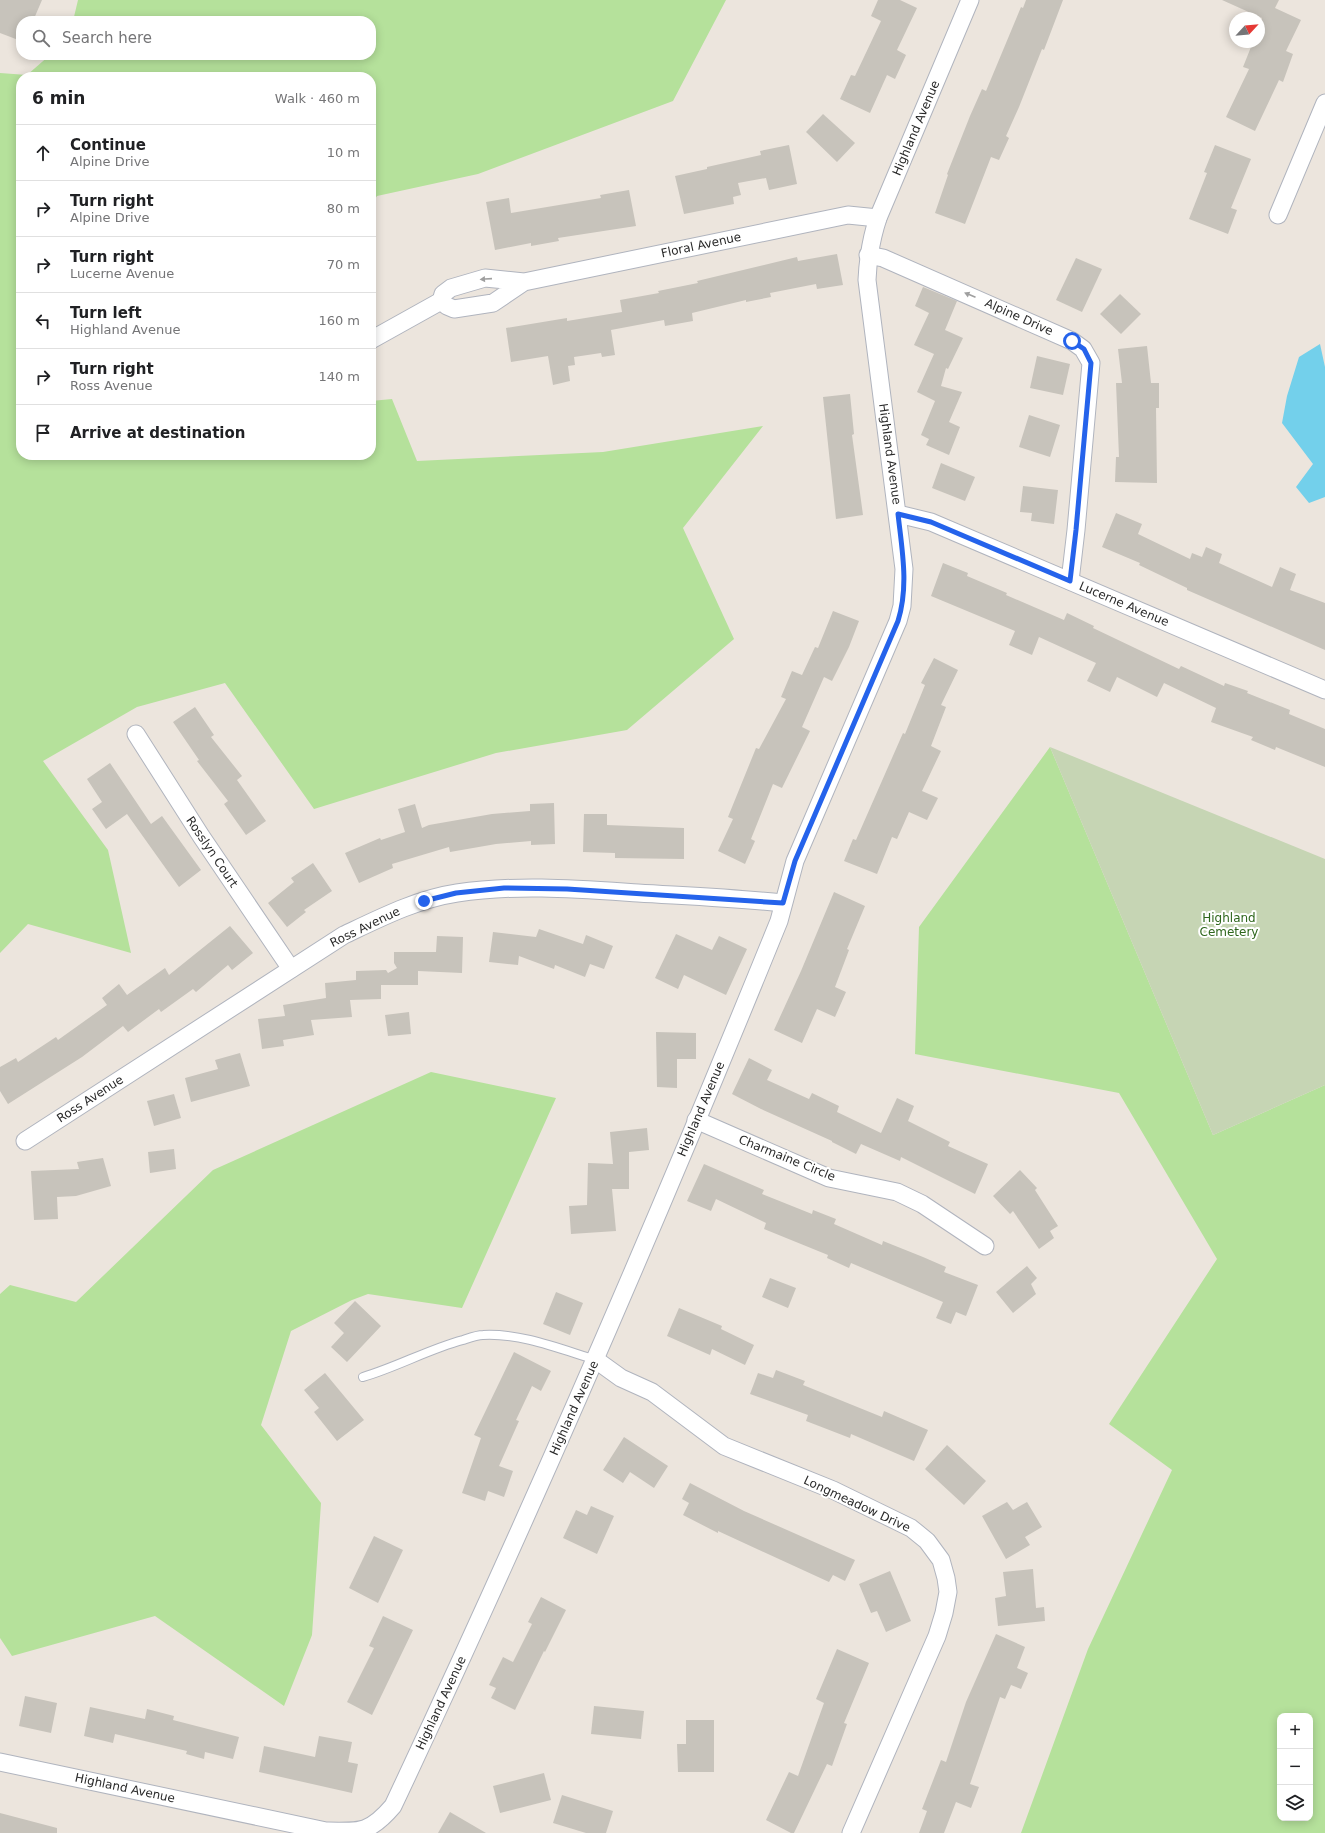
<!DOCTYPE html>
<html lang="en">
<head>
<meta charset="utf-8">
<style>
  :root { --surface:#fff; --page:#f6f6f6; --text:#202124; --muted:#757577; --line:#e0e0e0 }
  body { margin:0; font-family:"DejaVu Sans",sans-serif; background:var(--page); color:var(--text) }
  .controls { position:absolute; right:12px; bottom:12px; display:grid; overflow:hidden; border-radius:8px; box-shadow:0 2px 10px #0003 }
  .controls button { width:36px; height:36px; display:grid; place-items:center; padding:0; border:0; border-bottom:1px solid var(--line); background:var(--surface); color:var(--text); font:20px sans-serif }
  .compass { position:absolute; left:1229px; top:12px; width:36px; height:36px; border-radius:50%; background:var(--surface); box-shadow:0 2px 10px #0003; rotate:64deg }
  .stop { position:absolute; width:12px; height:12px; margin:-9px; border:3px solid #2563eb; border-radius:50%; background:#fff }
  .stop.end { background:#2563eb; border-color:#fff; box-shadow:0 1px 4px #0008 }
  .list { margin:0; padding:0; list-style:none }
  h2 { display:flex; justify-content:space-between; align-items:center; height:52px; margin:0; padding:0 16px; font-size:17px }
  h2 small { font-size:13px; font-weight:400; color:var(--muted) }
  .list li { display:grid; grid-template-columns:26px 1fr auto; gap:12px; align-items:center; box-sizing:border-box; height:56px; padding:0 16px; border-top:1px solid var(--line) }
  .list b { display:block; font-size:15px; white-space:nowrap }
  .list p { margin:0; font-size:13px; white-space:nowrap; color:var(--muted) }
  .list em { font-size:13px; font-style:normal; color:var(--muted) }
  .icon { flex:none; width:22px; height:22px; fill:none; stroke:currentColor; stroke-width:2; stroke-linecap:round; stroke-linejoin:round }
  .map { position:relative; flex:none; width:1325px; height:1833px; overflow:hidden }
  .search { position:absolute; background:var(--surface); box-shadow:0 2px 10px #0003; left:16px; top:16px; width:360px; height:44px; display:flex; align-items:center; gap:10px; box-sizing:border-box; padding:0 14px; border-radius:16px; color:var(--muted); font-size:15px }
  .panel { position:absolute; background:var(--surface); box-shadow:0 2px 10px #0003; left:16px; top:72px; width:360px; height:388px; border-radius:16px }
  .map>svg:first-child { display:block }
</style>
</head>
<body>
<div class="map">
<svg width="1325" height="1833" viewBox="0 0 1325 1833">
  <rect width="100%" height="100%" fill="#ece5dd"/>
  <g fill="#b5e19b" fill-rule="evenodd">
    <path d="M78,0h648l-53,101 -195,73 -101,22 -6,9v-128h-350v378h350v-54l21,-2 25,62 186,-9 160,-26 -80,102 51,111 -107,91 -131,23 -182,56 -89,-126 -88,24 -94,54 65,89 23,103 -103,-29 -28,29v-880l27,2 23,-20h321v-34h-298z"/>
    <path d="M1050,747l163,388 112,-50v748h-304l67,-184 84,-179 -63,-46 108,-165 -98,-166 -204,-39 4,-127zM1280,1716h30v102h-30z"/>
    <path d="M431,1072l125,26 -94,210 -94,-14 -16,6 -61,31 -30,94 60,78 -9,132 -28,71 -129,-90 -143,40 -12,-18v-344l10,-9 66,17 137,-132z"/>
  </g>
  <path fill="#c6d5b4" d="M1050,747l275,112v226l-112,50z"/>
  <path fill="#73d0eb" d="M1320,344l5,23v130l-16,6 -13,-16 17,-23 -31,-41 5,-27 12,-39z"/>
  <g fill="#c7c3bb">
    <path d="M0,0h42l-9,21h-12v20l-21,-8z"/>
    <path d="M878,0h22l17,8 -20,42 9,5 -11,24 -8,-4 -17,38 -30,-14 11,-24 4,1 26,-55 -10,-5z"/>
    <path d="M1026,0h37l-19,50 -2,-1 -23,58 -13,29 3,2 -10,22 -8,-3 -26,67 -30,-11 13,-38 -1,-1 23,-58 12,-27 4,2 35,-84 2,1z"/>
    <path d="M1222,0h57l-4,8 26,12 -15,31 7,3 -10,28 -4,-2 -24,51 -29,-14 23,-48 -6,-2 10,-25h6v-16l3,-8z"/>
    <path d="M823,114l32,29 -18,19 -31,-30z"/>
    <path d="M789,145l8,39 -28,6 -3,-12 -28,5 3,12 -8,2 1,7 -50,10 -9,-38 32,-7v-2l54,-12 -1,-4z"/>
    <path d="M1215,145l36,14 -20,49 6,2 -9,24 -39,-15 18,-46 -3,-1z"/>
    <path d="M629,190l7,36 -78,12 1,3 -28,5v-3l-36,7 -9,-48 23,-4 2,15 90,-15 -1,-3z"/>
    <path d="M837,254l6,31 -26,4 -1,-5 -46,9 1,4 -25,5v-2l-54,13 1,8 -28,5 -1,-6 -53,10 4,25 -13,2 -1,-4 -27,4 1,8 -7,1 2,15 -17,4 -5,-29 -37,6 -5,-34 61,-10v3l55,-9 -2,-12 39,-7 -1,-2 40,-8 -1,-2 100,-24 1,4z"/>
    <path d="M1076,258l26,11 -20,43 -26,-12z"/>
    <path d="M923,287l34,14 -12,29 18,8 -15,31 -2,-1 -5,18 21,6 -13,30 11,5 -11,28 -23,-10 3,-6 -8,-4 14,-34 -18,-9 17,-38 -20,-9 15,-32 -14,-7z"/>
    <path d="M1120,294l21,20 -20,20 -21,-20z"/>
    <path d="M1147,346l4,37h8v25h-3l1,75 -42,-1 1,-25h3l-3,-74h6l-4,-34z"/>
    <path d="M1037,356l33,8 -7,31 -33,-7z"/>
    <path d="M850,394l4,40 -2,1 11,80 -27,4 -13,-122z"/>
    <path d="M1029,415l31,10 -10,32 -31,-10z"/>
    <path d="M941,463l34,14 -10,24 -33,-13z"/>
    <path d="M1023,486l35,4 -4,34 -23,-3 1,-8 -12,-1z"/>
    <path d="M1116,513l26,11 -4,10 52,25 2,-6 10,4 4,-10 16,7 -3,9 53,24 8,-20 16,7 -6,16 35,13v47l-138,-60v-2l-48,-23 1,-2 -38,-16z"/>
    <path d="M943,563l25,10 -1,3 40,17 -1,2 58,25 3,-7 27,13 -1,2 86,41 2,-3 43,20 1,-3 23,8 -1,2 43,17 -1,4 36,15v38l-49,-20 -1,3 -24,-10 2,-3 -42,-15 5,-14 -52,-25 -7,14 -40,-20 -7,15 -23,-11 9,-18 -57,-26 -7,18 -23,-10 6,-14 -84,-35z"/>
    <path d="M833,611l26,10 -10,26 -17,34 -8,-4 -22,50 8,4 -28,57 -9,-4 -22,55 4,2 -10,23 -27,-13 15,-32 -5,-2 28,-69 3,1 27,-50 -5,-2 11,-26 10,4 13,-28 3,1z"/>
    <path d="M934,658l24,12 -17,35 5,2 -15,39 10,5 -19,40 16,7 -11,22 -18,-8 -12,27 -5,-2 -15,37 -33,-13 9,-22 3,1 47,-107 2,1 20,-49 -4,-2z"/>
    <path d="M195,707l19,28 -3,2 31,39 -5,4 29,41 -20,14 -22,-31 4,-3 -31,-40 2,-1 -26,-38z"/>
    <path d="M110,763l41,61 11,-8 39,54 -22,17 -52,-73 -21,15 -14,-20 10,-7 -15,-23z"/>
    <path d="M554,803l1,41 -24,1v-4l-35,3 -46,8 -1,-5 -57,17 1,4 -34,15 -14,-30 35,-15 1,2 24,-8 -7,-23 17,-5 7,24 7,-3 63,-11 38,-3v-7z"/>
    <path d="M584,814h23v11l77,3v31l-69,-1v-5l-32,-1z"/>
    <path d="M313,863l19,28 -28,19 2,2 -19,15 -19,-24 26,-21 -3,-4z"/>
    <path d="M834,892l31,14 -18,43 2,1 -14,37 11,5 -11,25 -18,-8 -15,34 -28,-13 27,-59z"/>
    <path d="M230,926l23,27 -21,17 -4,-5 -32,27 -3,-3 -32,23 -2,-3 -31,23 -5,-6 -41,31 -74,47 -8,-13v-24l16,-9 2,4 38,-25 2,3 49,-35 -5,-7 17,-14 8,11 38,-27 4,7z"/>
    <path d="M539,929l44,15 3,-9 27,11 -9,23 -14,-5 -5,13 -30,-12 -1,4 -35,-13 -1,9 -29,-3 4,-30 43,5z"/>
    <path d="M676,934l36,16 7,-14 28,13 -21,46 -42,-20 -6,14 -23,-11z"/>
    <path d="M437,936l26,1 -1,36 -44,-2v14h-37v14l-31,1 2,17 -41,3 3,15 -31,5 1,6 -22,3 -4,-30 27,-3 -2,-11 43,-7 -1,-15 31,-3v-9l30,-1 2,3 9,-5 -3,-5v-11h42z"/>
    <path d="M409,1012l2,22 -23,2 -3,-21z"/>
    <path d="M656,1032l40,1v26h-19v29l-20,-1z"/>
    <path d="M240,1053l10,33 -59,16 -6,-24 33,-9 -3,-9z"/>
    <path d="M749,1058l23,12 -5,10 42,19 3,-6 27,13 -2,6 44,21 16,-35 17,8 -6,15 42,21 -2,4 40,18 -13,30 -74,-37 -1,4 -39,-17 -5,10 -24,-12v-1l-71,-32 -29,-15z"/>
    <path d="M174,1094l7,24 -27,8 -7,-25z"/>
    <path d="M647,1128l2,22 -20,2v37h-17l4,42 -45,3 -2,-28 18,-1 1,-42 25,1 -3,-32z"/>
    <path d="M174,1149l2,20 -26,4 -2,-21z"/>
    <path d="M103,1158l8,28 -35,10 -19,1 1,22 -24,1 -3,-49 48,-2 -2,-7z"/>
    <path d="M704,1164l60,26 -2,4 50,20 1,-4 23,9 -2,5 48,21 1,-4 40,16 23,10 -2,5 34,13 -12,31 -10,-4 -5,12 -15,-6 7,-16 -92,-39 -2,5 -22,-10 1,-3 -64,-26 2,-6 -50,-24 -5,12 -24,-10z"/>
    <path d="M1020,1170l17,18 -2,2 23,36 -8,5 4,7 -15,11 -26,-38 -3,3 -17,-18z"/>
    <path d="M1027,1266l10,12 -6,6 5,10 -23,19 -17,-21z"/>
    <path d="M770,1278l26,10 -8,20 -26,-11z"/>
    <path d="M556,1292l27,11 -13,32 -27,-11z"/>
    <path d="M355,1301l26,25 -34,36 -16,-15 13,-14 -10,-10z"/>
    <path d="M679,1308l43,18 -1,3 33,16 -9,20 -33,-16 -2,6 -43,-19z"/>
    <path d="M514,1352l37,19 -10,20 -9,-5 -16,34 3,1 -20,45 14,5 -9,26 -16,-6 -3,10 -23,-8 19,-55 -7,-3z"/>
    <path d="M776,1370l29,11 -2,4 79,32 2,-6 44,19 -14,31 -63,-27 -1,4 -44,-17 2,-6 -58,-21 8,-21 15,5z"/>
    <path d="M325,1373l39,47 -27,21 -23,-29 5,-4 -15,-18z"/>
    <path d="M624,1437l44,29 -14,22 -24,-16 -7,11 -20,-13z"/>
    <path d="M947,1445l39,36 -22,24 -39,-36z"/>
    <path d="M690,1483l54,28 111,49 -10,21 -12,-6 -4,7 -111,-51v2l-35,-18 6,-12 -7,-4z"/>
    <path d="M1007,1502l6,8 14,-8 15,25 -17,10 5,8 -24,14 -24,-43z"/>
    <path d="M591,1506l23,10 -17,38 -34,-16 13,-28 11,5z"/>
    <path d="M374,1536l29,14 -25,53 -29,-15z"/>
    <path d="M1033,1569l3,39 8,-1 1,14 -47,5 -3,-28 11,-2 -3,-24z"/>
    <path d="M890,1571l21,50 -25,11 -9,-21 -6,2 -12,-29z"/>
    <path d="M541,1597l25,13 -21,42 -1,-1 -29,59 -24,-12 5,-10 -7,-3 14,-28 10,5 19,-38 -4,-2z"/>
    <path d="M383,1616l30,14 -41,85 -25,-13 27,-54 -5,-2z"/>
    <path d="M996,1634l29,13 -8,21 11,5 -7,16 -10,-4 -6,14 -5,-2 -30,87 9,3 -8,21 -15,-6 -12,31h-25l8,-22 -5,-2 19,-49 5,2 20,-60z"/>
    <path d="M837,1649l32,14 -25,60 3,1 -15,42 -5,-2 -33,69h-3l-25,-13 23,-48 9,4 26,-73 -8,-4z"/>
    <path d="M25,1696l32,7 -6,30 -32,-7z"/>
    <path d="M594,1706l50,5 -3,28 -50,-5z"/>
    <path d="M90,1707l55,12 2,-10 27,7 -1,4 66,17 -6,22 -28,-7 -1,7 -18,-5 1,-3 -72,-17 -2,9 -29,-7z"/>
    <path d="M686,1720h28v52h-36l-1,-28h9z"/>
    <path d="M319,1736l33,6 -4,20 10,2 -6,29 -93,-21 5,-26 51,11z"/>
    <path d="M544,1773l7,27 -51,13 -7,-27z"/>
    <path d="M562,1795l51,16 -7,22h-20l-33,-10z"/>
    <path d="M450,1812l36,21h-48z"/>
    <path d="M0,1813l57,15v5h-57z"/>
  </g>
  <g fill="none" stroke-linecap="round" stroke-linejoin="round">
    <defs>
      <path id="lane" d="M363,1377c34,-10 66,-28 100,-37 6,-2 14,-5 20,-5 38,-2 77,14 113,25"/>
      <g id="street">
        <path d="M1278,215l47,-112"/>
        <path d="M868,255l15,3 189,83 11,8 8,14 -15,167 -6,51"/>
        <path d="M524,282l-31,21 -39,6 -7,-3 -6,-5 2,-7 8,-6 34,-10 39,4 324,-67 30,3"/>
        <path d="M371,340l70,-39"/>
        <path d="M898,514l33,8 394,168"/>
        <path d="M136,734l65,102 90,133"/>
        <path d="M696,1120l133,58 68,14 25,12 63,42"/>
        <path d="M25,1141l319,-206c36,-17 73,-36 113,-42 60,-9 121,-4 181,0 49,3 97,5 145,10"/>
        <path d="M596,1360l25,18 31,14 72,54 109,44 78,38 16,13 14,19 5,18 2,14 -4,21 -7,23 -86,197"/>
        <path d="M0,1762l326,69c35,1 44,2 67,-25 137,-291 265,-587 386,-885l16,-60 103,-240 4,-15 2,-37 -37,-289c1,-22 4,-41 11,-62l92,-218"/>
      </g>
    </defs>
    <use href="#lane" stroke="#b0b4be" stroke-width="10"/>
    <use href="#street" stroke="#b0b4be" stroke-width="19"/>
    <use href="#lane" stroke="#fff" stroke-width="8"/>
    <use href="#street" stroke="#fff" stroke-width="17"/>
  </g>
  <defs><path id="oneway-solid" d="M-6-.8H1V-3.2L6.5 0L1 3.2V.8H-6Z"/></defs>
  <g fill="#9f9f9f">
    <use href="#oneway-solid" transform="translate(486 279) rotate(176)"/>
    <use href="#oneway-solid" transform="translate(970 295) rotate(-157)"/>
  </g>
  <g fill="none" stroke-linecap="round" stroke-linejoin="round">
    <path stroke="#2563eb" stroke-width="5" d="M424,901l32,-8 48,-5 63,1 216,14 12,-42 103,-240c11,-35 4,-71 0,-107l33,8 139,59 6,-51 15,-167 -7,-14 -12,-8"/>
  </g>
  <g text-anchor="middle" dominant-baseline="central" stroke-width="4" stroke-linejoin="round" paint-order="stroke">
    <g font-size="12" fill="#2a2a2a" stroke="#fff">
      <text transform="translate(916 128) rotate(-67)">Highland Avenue</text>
      <text transform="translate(701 245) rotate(-12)">Floral Avenue</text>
      <text transform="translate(1019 317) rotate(24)">Alpine Drive</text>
      <text transform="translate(890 454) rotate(82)">Highland Avenue</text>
      <text transform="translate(1124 604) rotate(23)">Lucerne Avenue</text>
      <text transform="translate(212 852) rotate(56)">Rosslyn Court</text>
      <text transform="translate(365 927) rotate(-26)">Ross Avenue</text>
      <text transform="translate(90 1099) rotate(-33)">Ross Avenue</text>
      <text transform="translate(701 1109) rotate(-67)">Highland Avenue</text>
      <text transform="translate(787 1158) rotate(22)">Charmaine Circle</text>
      <text transform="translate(574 1408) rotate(-66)">Highland Avenue</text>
      <text transform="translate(857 1504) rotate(25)">Longmeadow Drive</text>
      <text transform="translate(441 1703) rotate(-65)">Highland Avenue</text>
      <text transform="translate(125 1788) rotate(12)">Highland Avenue</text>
    </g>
    <g font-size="12" fill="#2e661c" stroke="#fff">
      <text x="1229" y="918">Highland<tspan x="1229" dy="14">Cemetery</tspan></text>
    </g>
  </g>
</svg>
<div class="controls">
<button>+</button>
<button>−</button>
<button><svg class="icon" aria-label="layers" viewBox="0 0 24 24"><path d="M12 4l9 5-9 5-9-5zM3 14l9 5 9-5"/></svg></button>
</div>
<svg class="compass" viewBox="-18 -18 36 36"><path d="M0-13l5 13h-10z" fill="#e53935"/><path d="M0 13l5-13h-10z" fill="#757577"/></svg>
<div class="stop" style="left:1072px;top:341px"></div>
<div class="stop end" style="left:424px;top:901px"></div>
<div class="search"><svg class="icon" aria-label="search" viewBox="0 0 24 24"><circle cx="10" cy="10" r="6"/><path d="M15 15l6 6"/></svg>Search here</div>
<section class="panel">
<h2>6 min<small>Walk · 460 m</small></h2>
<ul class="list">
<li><svg class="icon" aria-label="ahead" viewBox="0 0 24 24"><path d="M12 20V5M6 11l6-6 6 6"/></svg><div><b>Continue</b><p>Alpine Drive</p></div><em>10 m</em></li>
<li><svg class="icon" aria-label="right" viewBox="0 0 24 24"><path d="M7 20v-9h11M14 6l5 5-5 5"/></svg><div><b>Turn right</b><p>Alpine Drive</p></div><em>80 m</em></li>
<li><svg class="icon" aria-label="right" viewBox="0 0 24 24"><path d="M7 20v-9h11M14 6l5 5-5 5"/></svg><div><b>Turn right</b><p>Lucerne Avenue</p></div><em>70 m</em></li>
<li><svg class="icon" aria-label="left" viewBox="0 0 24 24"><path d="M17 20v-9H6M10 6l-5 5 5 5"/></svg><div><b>Turn left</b><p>Highland Avenue</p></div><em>160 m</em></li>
<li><svg class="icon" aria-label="right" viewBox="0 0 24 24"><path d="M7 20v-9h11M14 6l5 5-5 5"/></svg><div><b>Turn right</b><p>Ross Avenue</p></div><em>140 m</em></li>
<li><svg class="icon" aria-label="arrive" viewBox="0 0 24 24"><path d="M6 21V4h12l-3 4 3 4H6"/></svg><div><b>Arrive at destination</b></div></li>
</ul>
</section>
</div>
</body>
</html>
